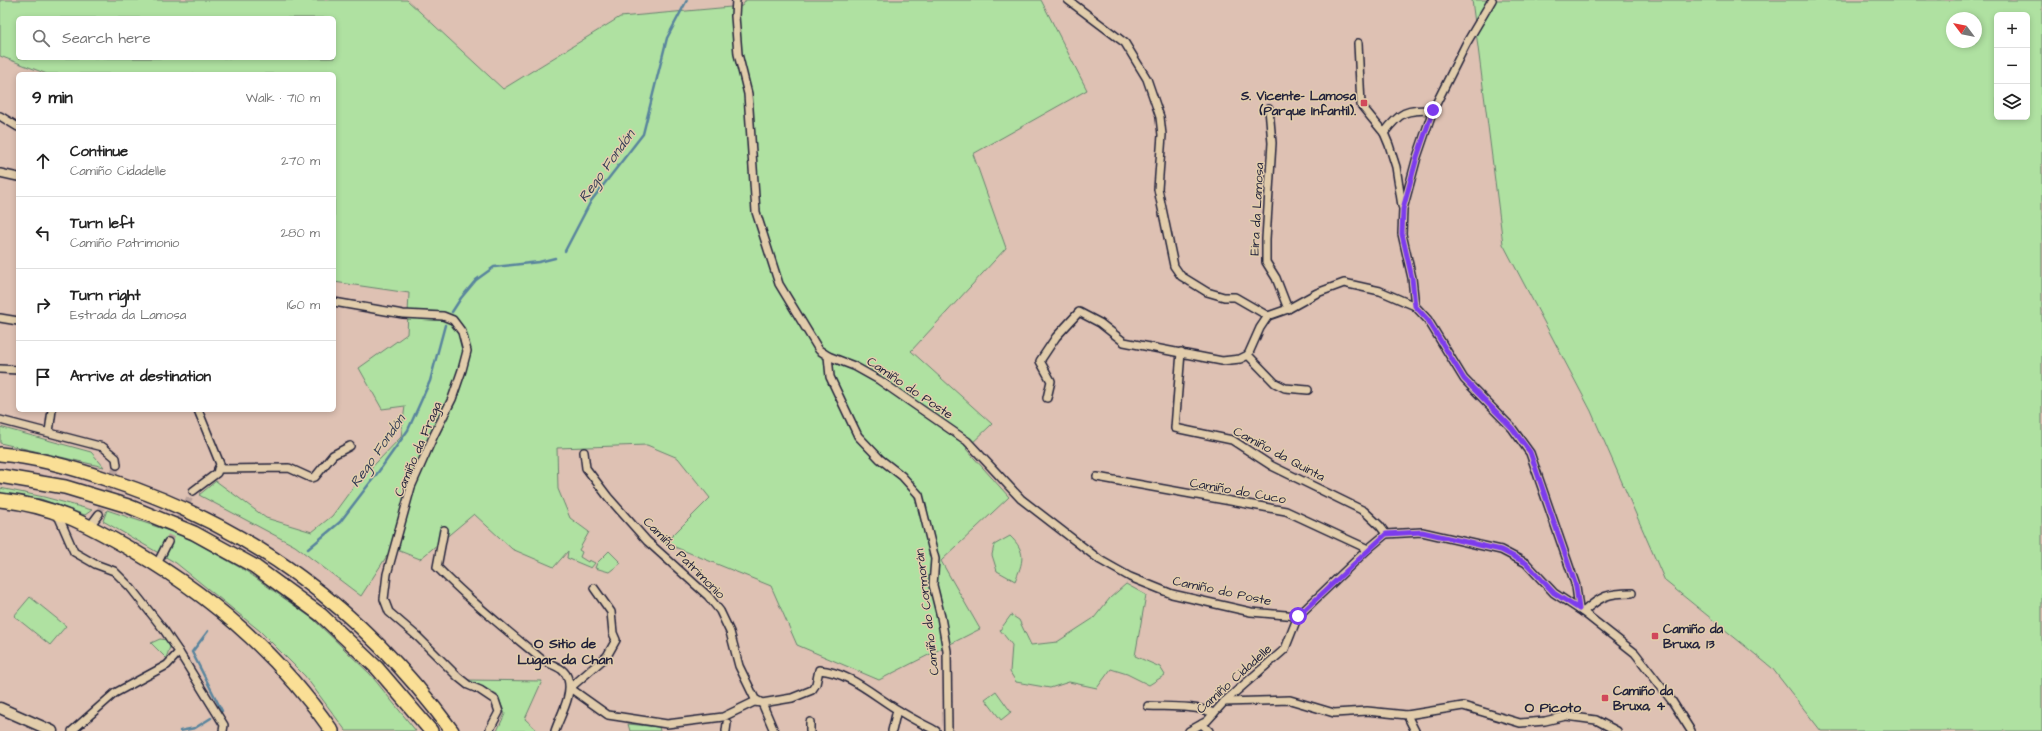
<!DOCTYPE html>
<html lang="en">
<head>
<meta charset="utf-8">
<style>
  :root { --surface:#fff; --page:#f6f6f6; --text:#222; --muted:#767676; --line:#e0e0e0 }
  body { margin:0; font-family:"Architects Daughter",sans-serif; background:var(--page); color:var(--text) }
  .controls { position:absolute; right:12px; top:12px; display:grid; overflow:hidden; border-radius:6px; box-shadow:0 2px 6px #0003 }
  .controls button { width:36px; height:36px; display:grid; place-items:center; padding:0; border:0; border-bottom:1px solid var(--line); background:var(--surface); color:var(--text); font:20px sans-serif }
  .compass { position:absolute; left:1946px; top:12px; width:36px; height:36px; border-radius:50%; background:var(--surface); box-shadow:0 2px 6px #0003; rotate:302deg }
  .stop { position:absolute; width:12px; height:12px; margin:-9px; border:3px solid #7c3aed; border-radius:50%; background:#fff }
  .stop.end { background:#7c3aed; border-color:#fff; box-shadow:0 1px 4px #0008 }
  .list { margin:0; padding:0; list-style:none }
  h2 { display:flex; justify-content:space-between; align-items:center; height:52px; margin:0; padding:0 16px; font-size:17px }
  h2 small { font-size:13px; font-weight:400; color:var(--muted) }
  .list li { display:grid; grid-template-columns:26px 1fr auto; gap:12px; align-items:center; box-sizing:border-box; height:72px; padding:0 16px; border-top:1px solid var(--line) }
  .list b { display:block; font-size:15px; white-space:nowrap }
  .list p { margin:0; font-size:13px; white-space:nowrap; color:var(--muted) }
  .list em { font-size:13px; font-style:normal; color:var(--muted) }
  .icon { flex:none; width:22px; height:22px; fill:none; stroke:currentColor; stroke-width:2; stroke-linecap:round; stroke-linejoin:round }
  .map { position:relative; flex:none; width:2042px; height:731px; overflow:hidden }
  .search { position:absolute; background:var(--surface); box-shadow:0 2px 6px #0003; left:16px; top:16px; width:320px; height:44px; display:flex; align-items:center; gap:10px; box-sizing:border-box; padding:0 14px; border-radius:6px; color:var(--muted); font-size:15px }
  .panel { position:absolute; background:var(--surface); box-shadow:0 2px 6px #0003; left:16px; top:72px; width:320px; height:340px; border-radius:6px }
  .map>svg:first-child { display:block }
</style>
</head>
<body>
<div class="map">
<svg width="2042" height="731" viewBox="0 0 2042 731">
  <rect width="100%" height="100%" fill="#dec1b3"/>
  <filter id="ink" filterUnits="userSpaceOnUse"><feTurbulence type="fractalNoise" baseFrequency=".025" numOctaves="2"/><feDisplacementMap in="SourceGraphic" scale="8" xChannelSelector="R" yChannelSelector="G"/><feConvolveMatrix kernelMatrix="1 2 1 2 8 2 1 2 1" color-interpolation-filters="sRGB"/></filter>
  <g filter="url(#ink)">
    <g fill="#afe1a1" stroke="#68826e" fill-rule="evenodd">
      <path d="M0,0h407l96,89 117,-72 122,-11 4,-6h295l46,90 -114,64 33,94 -95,103 81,73 -26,25 43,48 -68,64 39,68 -101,51 -82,-35 -26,-59 -106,-43 45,-45 -32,-40 -31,-13 -90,3 1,41 12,29 19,14 -10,18 3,2 -2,5 8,5 1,-2 6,3 -4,5 -24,-10 1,-7 -14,16 -42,-18 -38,-35 -54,45 -28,-11 -31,48 -66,-50 -96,-51 17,-14 50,37 46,14 20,-16 22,-30 47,-49 4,-31 -23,3 -23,-41 48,-34 2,-41 -75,-11v-208h-287l-47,-18zM18,18h316v40h-316z"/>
      <path d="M1472,0h570v731h-221l-49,-63 -107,-87 -74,-170 -88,-167zM1997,15h30v102h-30zM1952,18h24v24h-24z"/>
      <path d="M0,427l91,25 13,15 -104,-24z"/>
      <path d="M0,488l44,9 48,13 -7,5 -44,-16 -41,-5z"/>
      <path d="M107,510l77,26 62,35 67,48 57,55 46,57h-70l-41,-55 -45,-45 -84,-68 -73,-42z"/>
      <path d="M1010,536c17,16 13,26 5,45l-18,-10 -5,-16 2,-10z"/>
      <path d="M609,551l12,12 -12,9 -14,-4 2,-5z"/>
      <path d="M1126,584l20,11 -11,61 25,11 5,8 -16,10 -22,-11 -16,-5 -14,19 -28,-6 -19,6 -34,-6 -6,-10 2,-27 -12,-15 11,-15 8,5 12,25 26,-3 37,-24 16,-20z"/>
      <path d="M30,597l36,29 -16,19 -36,-29z"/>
      <path d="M160,639l8,1 3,4 -5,14 -15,-15z"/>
      <path d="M468,680l74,1 -17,38 13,12h-41l8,-17 -8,-20z"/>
      <path d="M996,691l15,21 -10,8 -16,-21z"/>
      <path d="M628,724l31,3 1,4h-30z"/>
    </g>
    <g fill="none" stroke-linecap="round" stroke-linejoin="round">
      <g stroke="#59849d" stroke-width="2.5">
        <path d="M565,251l26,-50 52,-67 24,-96 20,-38"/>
        <path d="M452,312l9,-14 15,-18 18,-13 45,-5 16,-4"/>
        <path d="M308,549l32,-27 39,-51 29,-41 22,-49 15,-56"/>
        <path d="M208,631l-16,21 30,59"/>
        <path d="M180,731l15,-3 16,-10"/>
      </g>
      <g stroke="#b8a19b" stroke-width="7" stroke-dasharray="7 3.5" stroke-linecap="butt">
        <path d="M99,514l18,-49"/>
        <path d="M168,542l25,-51"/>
      </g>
      <defs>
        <g id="street">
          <path d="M736,0l-1,16 3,38 10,40 8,118 23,72 40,66 9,6 26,10 25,14 88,61 54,58 79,61 30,17 42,17 79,18 47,4"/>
          <path d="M1068,0l57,43 22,36 13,38 2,18 -4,54 16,77 7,10 26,16 17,5h11l33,19 20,-7 -12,-31 -10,-16v-23l6,-96 -3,-34"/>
          <path d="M1358,43l3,62 23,28 5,12 7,22 6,39"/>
          <path d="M0,116l18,11"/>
          <path d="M1384,133c17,-22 21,-23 49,-23"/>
          <path d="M0,173l18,4"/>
          <path d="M334,302l69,12 40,2 10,4 9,12 5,19 -5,19 -10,29 -18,36 -23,52 -24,87 -3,25 5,13 29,25 40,40 10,8 12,5 15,10 4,12 -9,17"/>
          <path d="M1415,306l-3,-28 -10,-44 1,-25 14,-52 16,-47 33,-66 26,-44"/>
          <path d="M1288,309l29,-16 27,-10 36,8 35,15 13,14 36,59 48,49 18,25 46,133 3,23"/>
          <path d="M1268,316l-8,12 -12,27 27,28 10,5 23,2"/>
          <path d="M0,318l18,3"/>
          <path d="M1181,352l-6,76 57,12 40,26 92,45 16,15 6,8"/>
          <path d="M828,356l2,21 28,59 22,23 22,17 17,19 16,64 -2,26 8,32 6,34 1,80"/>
          <path d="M0,369l18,1"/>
          <path d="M1047,398l4,-17 -11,-20 16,-24 23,-25 21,11 24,19 98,19 18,-2 8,-4"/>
          <path d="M0,420l103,27 13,11 1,7"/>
          <path d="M49,432l3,-22"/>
          <path d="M584,452l2,16 22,29 39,44 61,55 12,15 10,21 9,34 16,33 7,4 12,28"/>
          <path d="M218,469l71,-1 22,10 4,-1 18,-22 17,-9"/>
          <path d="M1097,477l189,34 82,38"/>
          <path d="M193,491l24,-18 3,-9 -22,-54"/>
          <path d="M57,513l17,39 21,12 19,7 16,16 34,43 15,22 -12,13 -52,28 -43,38"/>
          <path d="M90,526l9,-12"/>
          <path d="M444,530l-7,37c32,33 67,61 103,91 9,8 24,7 28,21 5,16 -8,37 -13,52"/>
          <path d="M157,564l11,-22"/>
          <path d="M594,588l17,24 2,21 3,7 -9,16 -37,32 38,27 59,9 56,-7 31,-15 8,1 30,-5 20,-8 4,-6 3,-14c30,2 54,25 79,40 12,8 25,14 38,21"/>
          <path d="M1583,612c18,-16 25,-19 49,-19"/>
          <path d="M179,652l45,73 -1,6"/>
          <path d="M1224,702l66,-2 44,13 33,-2 40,4 56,-9 57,17 25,-2 21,-5 30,4 21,11"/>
          <path d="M1148,706c21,1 46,-1 66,7"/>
          <path d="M1407,715l8,16"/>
          <path d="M810,722v9"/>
          <path d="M1202,724l7,7"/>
          <path d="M726,731l1,-8"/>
          <path d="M892,731l5,-21"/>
          <path d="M1189,731l18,-10 17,-19 61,-53 13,-33 70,-67 18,-15 36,-2 79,18 25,13 28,30 29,19 52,41 37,48 19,30"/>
        </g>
        <path id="secondary" d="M0,708l52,23"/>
        <g id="highway">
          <path d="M0,454c36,3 74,14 109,26 144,47 253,129 343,251"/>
          <path d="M0,476l65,11 63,19 66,27 60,33 67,49 56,53 54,63"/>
          <path d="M0,500c54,6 85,23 132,50 78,45 148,106 200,181"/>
        </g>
      </defs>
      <use href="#street" stroke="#22223b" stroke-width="10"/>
      <use href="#secondary" stroke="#22223b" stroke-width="13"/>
      <use href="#highway" stroke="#22223b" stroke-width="16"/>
      <use href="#street" stroke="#e2cdac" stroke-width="7"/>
      <use href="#secondary" stroke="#e2cdac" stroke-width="10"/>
      <use href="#highway" stroke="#fadf96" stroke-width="13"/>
    </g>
  </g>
  <g fill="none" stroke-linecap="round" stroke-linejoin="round" filter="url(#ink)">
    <path stroke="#7c3aed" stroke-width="5" d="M1298,616l88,-82 36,-2 79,18 25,13 28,30 25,16 -3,-23 -46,-134 -18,-24 -48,-49 -36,-59 -13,-14 -3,-28 -10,-44 1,-25 14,-52 16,-47"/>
  </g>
  <g fill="#d1495b" stroke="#e2cdac" stroke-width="1.5">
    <rect x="1360" y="99" width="8" height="8" rx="2"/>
    <rect x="1651" y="632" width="8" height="8" rx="2"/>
    <rect x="1601" y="694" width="8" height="8" rx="2"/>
  </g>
  <g text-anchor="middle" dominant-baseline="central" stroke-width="3" stroke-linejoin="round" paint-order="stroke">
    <g font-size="13" font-weight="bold" fill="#22223b" stroke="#e2cdac" text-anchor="start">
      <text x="1356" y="96" text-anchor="end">S. Vicente- Lamosa<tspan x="1356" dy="15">(Parque Infantil).</tspan></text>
      <text x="1663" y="629">Camiño da<tspan x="1663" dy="15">Bruxa, 13</tspan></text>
      <text x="1613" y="691">Camiño da<tspan x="1613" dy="15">Bruxa, 4</tspan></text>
    </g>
    <g font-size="13" fill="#22223b" stroke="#e2cdac">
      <text transform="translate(1257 209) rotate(-87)">Eira da Lamosa</text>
      <text transform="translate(910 388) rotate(34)">Camiño do Poste</text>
      <text transform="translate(418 449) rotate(-67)">Camiño da Fraga</text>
      <text transform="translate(1279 454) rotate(28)">Camiño da Quinta</text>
      <text transform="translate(1238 491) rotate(10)">Camiño do Cuco</text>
      <text transform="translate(684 558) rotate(45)">Camiño Patrimonio</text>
      <text transform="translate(1222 591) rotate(12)">Camiño do Poste</text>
      <text transform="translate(927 612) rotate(-97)">Camiño do Cormorán</text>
      <text transform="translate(1234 679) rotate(-42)">Camiño Cidadelle</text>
    </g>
    <g font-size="14" font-style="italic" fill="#303a54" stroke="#e2cdac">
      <text transform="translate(607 166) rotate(-54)">Rego Fondón</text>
      <text transform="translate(378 451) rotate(-55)">Rego Fondón</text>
    </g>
    <g font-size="14" font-weight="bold" fill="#22223b" stroke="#e2cdac">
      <text x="565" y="644">O Sitio de<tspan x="565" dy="16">Lugar da Chan</tspan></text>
      <text x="1553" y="708">O Picoto</text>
    </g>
  </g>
</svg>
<div class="controls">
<button>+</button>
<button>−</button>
<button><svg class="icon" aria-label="layers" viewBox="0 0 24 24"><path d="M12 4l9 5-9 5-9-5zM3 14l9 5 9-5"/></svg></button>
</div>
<svg class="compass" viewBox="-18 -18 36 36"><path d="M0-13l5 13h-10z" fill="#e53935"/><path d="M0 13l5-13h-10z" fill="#767676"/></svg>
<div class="stop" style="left:1298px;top:616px"></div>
<div class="stop end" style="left:1433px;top:110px"></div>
<div class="search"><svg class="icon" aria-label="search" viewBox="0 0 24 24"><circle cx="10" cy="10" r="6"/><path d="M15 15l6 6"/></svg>Search here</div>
<section class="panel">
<h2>9 min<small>Walk · 710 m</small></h2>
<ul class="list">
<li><svg class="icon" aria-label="ahead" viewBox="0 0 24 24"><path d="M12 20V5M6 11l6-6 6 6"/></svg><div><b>Continue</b><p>Camiño Cidadelle</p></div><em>270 m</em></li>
<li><svg class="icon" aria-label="left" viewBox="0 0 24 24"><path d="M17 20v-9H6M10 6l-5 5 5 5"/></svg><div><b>Turn left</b><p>Camiño Patrimonio</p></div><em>280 m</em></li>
<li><svg class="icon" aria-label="right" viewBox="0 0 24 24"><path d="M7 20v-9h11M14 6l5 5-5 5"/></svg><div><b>Turn right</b><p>Estrada da Lamosa</p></div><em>160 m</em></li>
<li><svg class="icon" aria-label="arrive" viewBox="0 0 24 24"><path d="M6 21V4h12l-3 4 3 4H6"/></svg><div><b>Arrive at destination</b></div></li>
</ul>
</section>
</div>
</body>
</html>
